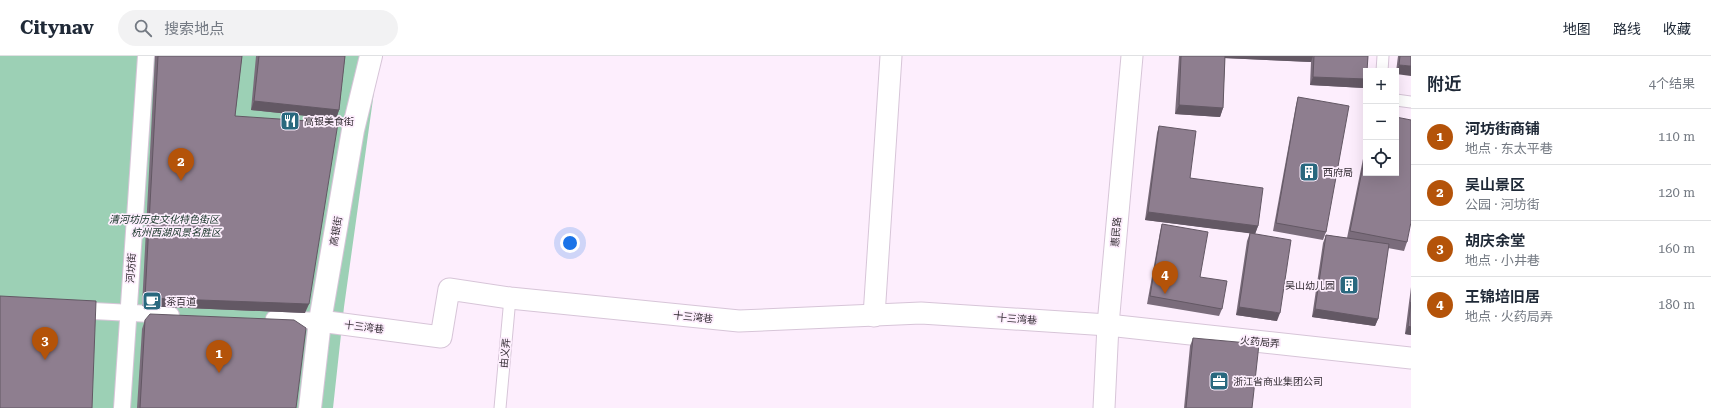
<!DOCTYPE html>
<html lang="zh">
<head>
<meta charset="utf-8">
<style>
  :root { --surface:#fff; --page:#f2f2f3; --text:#1f2937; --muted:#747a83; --line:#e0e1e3; --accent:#b45309 }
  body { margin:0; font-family:"Roboto Serif","Noto Sans SC",serif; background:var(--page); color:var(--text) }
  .controls { position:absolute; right:12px; top:12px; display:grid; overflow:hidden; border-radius:0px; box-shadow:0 4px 16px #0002 }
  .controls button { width:36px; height:36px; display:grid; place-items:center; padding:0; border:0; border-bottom:1px solid var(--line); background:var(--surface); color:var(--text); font:20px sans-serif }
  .you { position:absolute; left:570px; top:187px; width:14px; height:14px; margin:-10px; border:3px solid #fff; border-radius:50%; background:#1a73e8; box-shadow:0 0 0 6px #1a73e833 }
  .badge { display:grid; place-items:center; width:26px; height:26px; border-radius:50%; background:var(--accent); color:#fff; font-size:13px; font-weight:700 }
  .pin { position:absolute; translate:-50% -33px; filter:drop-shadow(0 1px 2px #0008) }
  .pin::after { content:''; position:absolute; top:21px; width:14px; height:12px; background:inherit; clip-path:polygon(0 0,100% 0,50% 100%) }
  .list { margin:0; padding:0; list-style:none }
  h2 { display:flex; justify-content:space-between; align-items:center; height:52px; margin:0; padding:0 16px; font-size:17px }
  h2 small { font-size:13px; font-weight:400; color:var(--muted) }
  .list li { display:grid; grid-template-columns:26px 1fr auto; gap:12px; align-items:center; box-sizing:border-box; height:56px; padding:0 16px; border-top:1px solid var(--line) }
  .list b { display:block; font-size:15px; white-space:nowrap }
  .list p { margin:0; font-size:13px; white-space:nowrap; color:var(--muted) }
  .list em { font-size:13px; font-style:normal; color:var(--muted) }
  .icon { flex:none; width:22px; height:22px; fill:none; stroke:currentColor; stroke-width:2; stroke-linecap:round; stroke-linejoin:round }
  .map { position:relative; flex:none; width:1411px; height:352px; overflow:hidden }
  header { display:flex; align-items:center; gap:24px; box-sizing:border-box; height:56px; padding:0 20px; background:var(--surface); border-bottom:1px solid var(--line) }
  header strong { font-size:19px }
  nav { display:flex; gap:22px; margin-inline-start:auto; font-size:14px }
  .search { width:280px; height:36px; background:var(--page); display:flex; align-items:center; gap:10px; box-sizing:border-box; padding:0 14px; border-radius:22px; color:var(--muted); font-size:15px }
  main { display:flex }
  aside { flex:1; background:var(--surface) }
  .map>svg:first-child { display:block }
</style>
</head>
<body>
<header>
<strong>Citynav</strong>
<div class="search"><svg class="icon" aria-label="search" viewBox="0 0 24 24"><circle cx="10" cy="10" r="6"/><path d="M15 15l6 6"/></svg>搜索地点</div>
<nav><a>地图</a><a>路线</a><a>收藏</a></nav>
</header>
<main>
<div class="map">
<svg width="1411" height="352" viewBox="0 0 1411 352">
  <rect width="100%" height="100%" fill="#fdeefd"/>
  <path fill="#9cd0b5" d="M0,0h379l-35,251 -11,101h-333z"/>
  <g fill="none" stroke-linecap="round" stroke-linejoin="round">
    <defs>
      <g id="service">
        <path d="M1382,15l1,-15"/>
        <path d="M1396,44l15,2"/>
        <path d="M500,352l10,-110"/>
      </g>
      <g id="pedestrian">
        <path d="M74,254l97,5"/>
        <path d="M274,263l46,2"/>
        <path d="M122,352l24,-352"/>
      </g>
      <g id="minor">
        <path d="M874,260l17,-260"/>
        <path d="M320,265l121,16 8,-48 61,9 229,23 182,-8 187,12 303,33"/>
        <path d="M1104,352l4,-83 24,-269"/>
      </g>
      <path id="tertiary" d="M310,352l10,-87 33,-191 18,-74"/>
    </defs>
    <use href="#service" stroke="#d7c5d8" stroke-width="13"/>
    <use href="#pedestrian" stroke="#d7c5d8" stroke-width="18"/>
    <use href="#minor" stroke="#d7c5d8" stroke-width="23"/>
    <use href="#tertiary" stroke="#d7c5d8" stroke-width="24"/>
    <use href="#service" stroke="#fff" stroke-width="11"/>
    <use href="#pedestrian" stroke="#fff" stroke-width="16"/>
    <use href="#minor" stroke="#fff" stroke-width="21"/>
    <use href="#tertiary" stroke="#fff" stroke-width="22"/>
  </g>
  <g fill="#7a6c7b">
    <path d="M155,0h87l-7,60 70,197 -163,-7z"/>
    <path d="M256,0h89l-6,54 -3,9 -85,-9z"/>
    <path d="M1179,0h189l-4,32 -54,-3 1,-23 -86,-4 -2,50 -3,9 -45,-3z"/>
    <path d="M1398,0h13l-15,18v-2z"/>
    <path d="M1298,41l28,135 -3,8 -50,-9 23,-126z"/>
    <path d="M1159,70l31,52 68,48 -3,8 22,87 -41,-6 11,-74 3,-8 -105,-13 12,-87z"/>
    <path d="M1366,88v29l41,69 -3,9 -16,-3 -10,71 -3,7 -63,-9 11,-74 3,-8 21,3z"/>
    <path d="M1162,168l60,85 -3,7 -72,-12 13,-72z"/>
    <path d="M1411,231v48l-6,-1z"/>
    <path d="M145,264l151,88h-159l5,-79z"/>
    <path d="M1193,282l59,70h-68l6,-62z"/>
  </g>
  <g fill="#635864">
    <path d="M1223,0h90l-2,6 -88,-4z"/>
    <path d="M1399,9l12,1v10l-15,-2z"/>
    <path d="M1313,21l53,2v3l-2,6 -54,-3z"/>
    <path d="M254,45l85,9 -3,9 -85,-9z"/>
    <path d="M1179,49l44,3 -3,9 -45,-3z"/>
    <path d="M1148,156l110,14 -3,8 -110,-14z"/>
    <path d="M145,242l164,6 -4,9 -163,-7z"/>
    <path d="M1239,251l41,6 -3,8 -41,-6z"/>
    <path d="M1315,253l63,10 -3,7 -63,-9z"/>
    <path d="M1408,270l3,1v8l-6,-1z"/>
  </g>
  <g fill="#8e7e8f" stroke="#635864">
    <path d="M158,0h84l-7,60 103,7 -29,181 -164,-6z"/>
    <path d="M259,0h86l-6,54 -85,-9z"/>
    <path d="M1181,0h44l-2,52 -44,-3z"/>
    <path d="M1314,0h54l-1,15h-1v8l-53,-2z"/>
    <path d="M1400,0h11v10l-12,-1z"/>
    <path d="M1298,41l51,9 -23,126 -50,-9z"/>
    <path d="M1396,61l15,3v102l-4,20 -57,-11 16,-80v22h30z"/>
    <path d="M1159,70l37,5 -6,47 73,10 -5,38 -110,-14z"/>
    <path d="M1162,168l46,8 -8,45 27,4 -5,28 -72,-13z"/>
    <path d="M1250,177l41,7 -11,73 -41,-6z"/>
    <path d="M1326,179l63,9 -11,75 -63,-10z"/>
    <path d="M0,240l96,5 -4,107h-92z"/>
    <path d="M1411,246v25l-3,-1z"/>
    <path d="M150,258l144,6 12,8 -10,80h-156l5,-88z"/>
    <path d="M1193,282l66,6 -7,64h-66z"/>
  </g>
  <defs>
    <symbol id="restaurant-square" viewBox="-11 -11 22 22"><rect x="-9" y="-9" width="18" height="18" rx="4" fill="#29687e" stroke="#fdeefd"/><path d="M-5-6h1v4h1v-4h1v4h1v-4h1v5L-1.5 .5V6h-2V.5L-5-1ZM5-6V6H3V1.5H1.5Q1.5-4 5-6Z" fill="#fff"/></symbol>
    <symbol id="building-square" viewBox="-11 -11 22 22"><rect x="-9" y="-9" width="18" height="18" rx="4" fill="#29687e" stroke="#fdeefd"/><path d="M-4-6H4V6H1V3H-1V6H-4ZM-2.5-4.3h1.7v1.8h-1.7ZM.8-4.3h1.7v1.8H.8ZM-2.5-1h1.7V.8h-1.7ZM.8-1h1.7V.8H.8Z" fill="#fff"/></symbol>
    <symbol id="cafe-square" viewBox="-11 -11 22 22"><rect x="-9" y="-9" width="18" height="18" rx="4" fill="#29687e" stroke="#fdeefd"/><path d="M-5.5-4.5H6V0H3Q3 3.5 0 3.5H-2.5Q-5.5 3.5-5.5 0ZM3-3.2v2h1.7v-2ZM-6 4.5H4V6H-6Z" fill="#fff"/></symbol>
    <symbol id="office-square" viewBox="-11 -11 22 22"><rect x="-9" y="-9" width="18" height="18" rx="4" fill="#29687e" stroke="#fdeefd"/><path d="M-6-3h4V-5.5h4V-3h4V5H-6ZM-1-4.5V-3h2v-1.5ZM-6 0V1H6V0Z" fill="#fff"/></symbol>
  </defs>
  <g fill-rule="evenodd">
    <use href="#restaurant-square" x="279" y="54" width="22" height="22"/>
    <use href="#building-square" x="1298" y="105" width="22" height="22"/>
    <use href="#building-square" x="1338" y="218" width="22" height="22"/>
    <use href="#cafe-square" x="141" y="234" width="22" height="22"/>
    <use href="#office-square" x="1208" y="314" width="22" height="22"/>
  </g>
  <g text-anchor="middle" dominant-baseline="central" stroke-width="3.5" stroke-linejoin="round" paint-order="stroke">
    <g font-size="10" fill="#332c33" stroke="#fdeefd" text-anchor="start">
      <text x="304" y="65">高银美食街</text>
      <text x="1323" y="116">西府局</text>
      <text x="1335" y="229" text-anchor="end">吴山幼儿园</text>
      <text x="166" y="245">茶百道</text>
      <text x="1233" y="325">浙江省商业集团公司</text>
    </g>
    <g font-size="10" font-style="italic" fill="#133124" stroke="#fdeefd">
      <text x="164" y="163">清河坊历史文化特色街区</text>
      <text x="176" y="176">杭州西湖风景名胜区</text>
    </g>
    <g font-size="10" fill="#332c33" stroke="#fdeefd">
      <text transform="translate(336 175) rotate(-80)">高银街</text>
      <text transform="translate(1116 176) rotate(-85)">惠民路</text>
      <text transform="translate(131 212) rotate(-86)">河坊街</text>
      <text transform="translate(693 261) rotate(6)">十三湾巷</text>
      <text transform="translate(1017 263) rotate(4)">十三湾巷</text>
      <text transform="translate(364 271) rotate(7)">十三湾巷</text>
      <text transform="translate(1260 286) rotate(6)">火药局弄</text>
      <text transform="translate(505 297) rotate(-84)">由义弄</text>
    </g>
  </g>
</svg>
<div class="controls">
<button>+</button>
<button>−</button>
<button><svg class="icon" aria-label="locate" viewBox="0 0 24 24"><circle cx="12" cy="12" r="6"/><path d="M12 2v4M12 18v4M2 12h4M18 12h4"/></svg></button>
</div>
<div class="you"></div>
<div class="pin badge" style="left:219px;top:317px">1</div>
<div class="pin badge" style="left:181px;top:125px">2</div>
<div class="pin badge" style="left:45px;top:304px">3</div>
<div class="pin badge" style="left:1165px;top:238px">4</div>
</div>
<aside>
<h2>附近<small>4个结果</small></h2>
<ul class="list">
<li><span class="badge">1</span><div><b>河坊街商铺</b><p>地点 · 东太平巷</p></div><em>110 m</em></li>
<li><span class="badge">2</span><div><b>吴山景区</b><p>公园 · 河坊街</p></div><em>120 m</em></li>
<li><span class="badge">3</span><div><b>胡庆余堂</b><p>地点 · 小井巷</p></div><em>160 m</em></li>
<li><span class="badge">4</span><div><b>王锦培旧居</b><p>地点 · 火药局弄</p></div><em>180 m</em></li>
</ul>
</aside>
</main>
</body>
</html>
